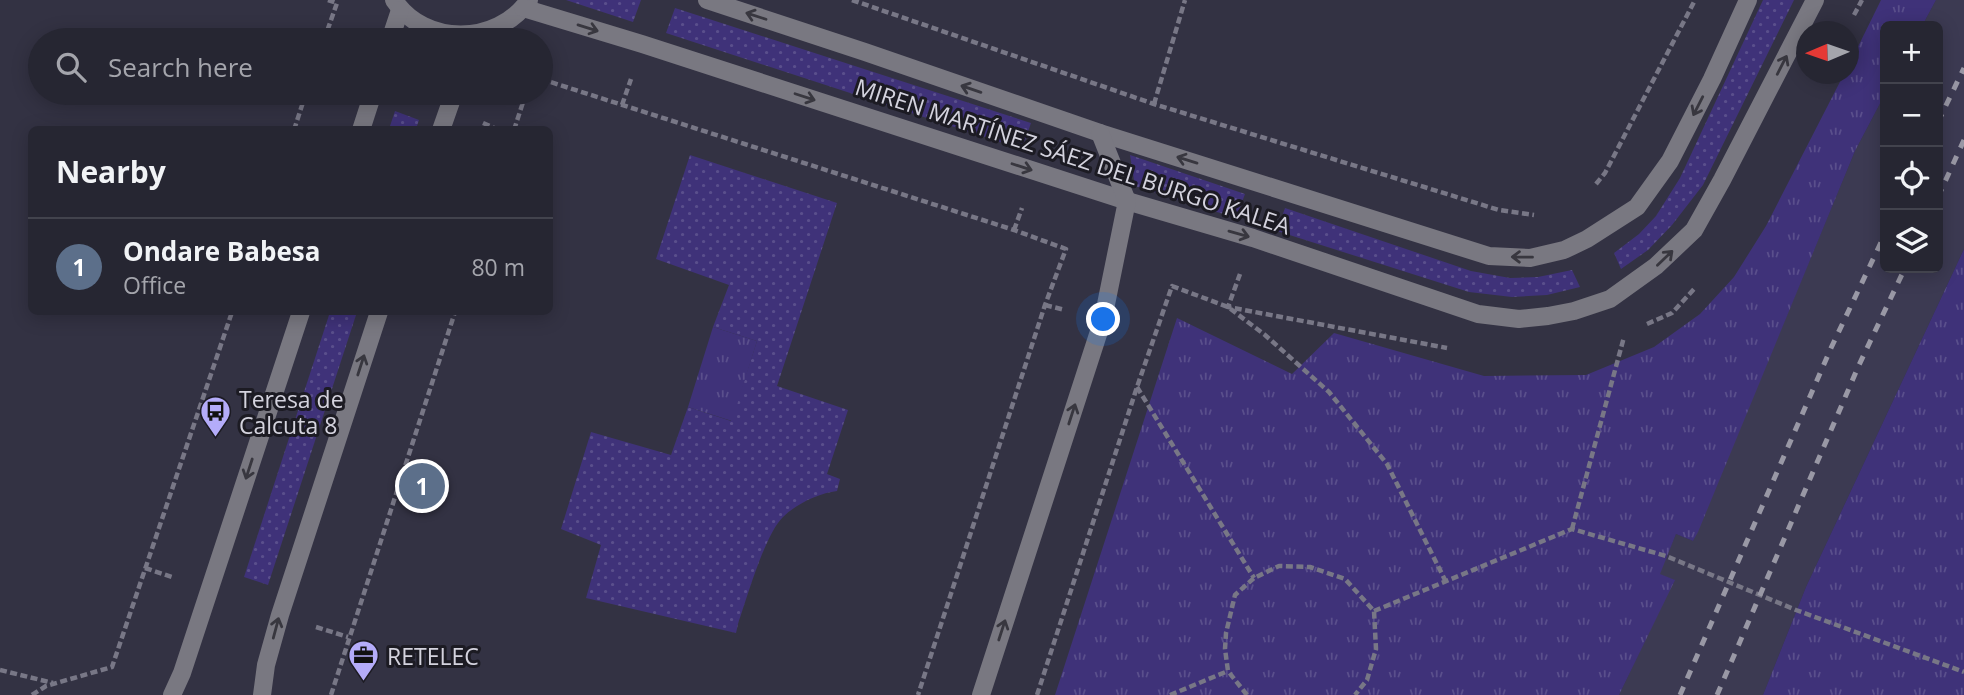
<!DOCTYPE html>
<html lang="en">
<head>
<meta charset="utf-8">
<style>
  :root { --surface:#262632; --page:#2e2e3a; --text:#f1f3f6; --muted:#a4a5ac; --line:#42434d; --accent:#bca0f2 }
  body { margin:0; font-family:"Open Sans",sans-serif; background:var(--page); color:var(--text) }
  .controls { position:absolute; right:21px; top:21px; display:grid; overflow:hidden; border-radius:10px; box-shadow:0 4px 18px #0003 }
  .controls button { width:63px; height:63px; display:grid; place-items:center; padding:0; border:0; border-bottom:2px solid var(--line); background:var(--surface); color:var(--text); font:35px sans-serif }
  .compass { position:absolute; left:1796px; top:21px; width:63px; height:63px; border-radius:50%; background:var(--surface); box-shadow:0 4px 18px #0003; rotate:268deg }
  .you { position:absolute; left:1104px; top:320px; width:24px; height:24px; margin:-18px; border:5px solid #fff; border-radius:50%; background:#1a73e8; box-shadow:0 0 0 10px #1a73e833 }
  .badge { display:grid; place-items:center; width:46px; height:46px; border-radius:50%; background:var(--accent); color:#fff; font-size:23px; font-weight:700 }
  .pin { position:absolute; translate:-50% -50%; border:4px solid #fff; box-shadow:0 2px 7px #0006 }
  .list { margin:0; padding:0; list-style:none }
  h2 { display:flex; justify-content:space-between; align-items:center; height:91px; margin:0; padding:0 28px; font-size:30px }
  h2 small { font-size:23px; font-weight:400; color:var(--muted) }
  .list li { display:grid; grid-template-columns:46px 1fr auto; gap:21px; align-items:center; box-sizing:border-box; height:98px; padding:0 28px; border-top:2px solid var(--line) }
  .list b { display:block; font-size:26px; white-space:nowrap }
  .list p { margin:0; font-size:23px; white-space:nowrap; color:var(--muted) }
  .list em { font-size:23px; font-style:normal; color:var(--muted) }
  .icon { flex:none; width:38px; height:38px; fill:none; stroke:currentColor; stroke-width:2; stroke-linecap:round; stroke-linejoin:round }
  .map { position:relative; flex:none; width:1964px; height:695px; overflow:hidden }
  .search { position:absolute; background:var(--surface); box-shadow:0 4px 18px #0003; left:28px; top:28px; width:525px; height:77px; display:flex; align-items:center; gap:18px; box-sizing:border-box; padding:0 24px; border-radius:38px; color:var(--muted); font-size:26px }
  .panel { position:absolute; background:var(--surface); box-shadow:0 4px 18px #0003; left:28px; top:126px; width:525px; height:189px; border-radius:10px }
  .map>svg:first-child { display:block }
</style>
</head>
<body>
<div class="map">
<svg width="1964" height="695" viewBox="0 0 1964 695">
  <defs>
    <pattern id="grass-dots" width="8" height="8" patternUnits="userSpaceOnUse" patternTransform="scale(1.75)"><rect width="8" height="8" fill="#3f3279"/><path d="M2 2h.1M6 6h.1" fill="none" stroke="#5a4f8c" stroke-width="1.8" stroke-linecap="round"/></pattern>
    <pattern id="park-tufts" width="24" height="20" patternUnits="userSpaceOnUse" patternTransform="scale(1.75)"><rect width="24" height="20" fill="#3f3279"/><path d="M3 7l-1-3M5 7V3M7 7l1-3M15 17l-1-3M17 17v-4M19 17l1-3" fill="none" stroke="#5a4f8c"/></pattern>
  </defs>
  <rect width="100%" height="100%" fill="#333243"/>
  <path fill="#3c3a52" d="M1936,0h28v249l-158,338 -43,108h-144l55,-115 -15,-6 17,-40 17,7 162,-390 30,-57v174h53v-242h-16z"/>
  <g fill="url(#grass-dots)">
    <path d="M566,0h75l-8,22z"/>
    <path d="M1763,0h31l-91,185 -31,40 -24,25 -27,19 -7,-16 25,-19 17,-18 24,-38z"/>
    <path d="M675,8l356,115 -9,26 -356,-116z"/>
    <path d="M395,111l24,9 -3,9h-27z"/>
    <path d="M690,155l147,48 -60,183 71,24 -21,64 13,5 -3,12c-18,2 -41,13 -54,26 -18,17 -36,81 -45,107l-2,9 -150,-35 15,-53 -40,-16 30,-97 80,23 17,-48 43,14 26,-80 -44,-14 16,-42 -73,-26z"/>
    <path d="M1130,155l115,39 -9,24 -101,-32z"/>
    <path d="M1285,208l186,63 39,7 28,-1 34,-7 8,17 -33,8 -35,2 -43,-5 -192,-61z"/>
    <path d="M330,312h27l-89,273 -24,-8z"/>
  </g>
  <g fill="url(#park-tufts)">
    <path d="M1881,0h55l-14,26h-37v68l-30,57 -157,381 -5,9 -17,-7 -16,40 15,6 -56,115h-564l122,-377 115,56 42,-41 150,43 102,-1 68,-28 46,-33 34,-37 32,-51 78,-152h4l1,-9z"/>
    <path d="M1964,249v446h-201l43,-108z"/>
    <path d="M713,327l44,14 -25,80 -44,-14z"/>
  </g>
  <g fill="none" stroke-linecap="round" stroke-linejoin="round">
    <g stroke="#787786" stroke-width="4.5" stroke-dasharray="7 3.5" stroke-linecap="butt">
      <path d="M852,0l302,104 345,106 35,5"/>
      <path d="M1854,15l8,-15"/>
      <path d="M324,40l13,-37 -9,-3"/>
      <path d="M541,79l473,151 52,19 -21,56 -127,390"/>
      <path d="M1154,104l31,-104"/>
      <path d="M622,105l9,-26"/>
      <path d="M483,123l16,7"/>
      <path d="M294,130l12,-37"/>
      <path d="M514,130l12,-37"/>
      <path d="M1596,184l9,-11 90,-173"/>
      <path d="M1014,230l8,-22"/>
      <path d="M1240,274l-12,33 219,41"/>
      <path d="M1045,305l20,5"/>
      <path d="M1647,324l25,-11 23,-25"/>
      <path d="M1137,387l117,191"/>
      <path d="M1572,529l52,-192"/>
      <path d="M145,568l27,9"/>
      <path d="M1374,611l198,-82 94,27 130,54 168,62"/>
      <path d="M316,627l32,10"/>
      <path d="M0,670l53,13"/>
      <path d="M32,695l14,-9 66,-19 120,-355"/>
      <path d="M331,695l124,-383"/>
      <path d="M1037,695l100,-308 35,-101 56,21 37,28 64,57 58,72 59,118"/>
      <path d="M1170,695l58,-24"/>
      <path d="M1247,695l-19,-24 -3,-22 1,-16 9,-38 19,-17 25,-12 31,1 35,12 29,32 2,38 -9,31 -12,15"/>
    </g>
    <g stroke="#797881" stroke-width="18">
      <path d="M394,0c30,46 103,46 135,0"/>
      <path d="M707,0l158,52 235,81 389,123 41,2 34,-8 23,-11 50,-32 33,-46 42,-82 36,-79"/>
      <path d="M523,8l119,36 485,157 126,37 225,76 41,5 29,-3 26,-5 36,-12 46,-33 38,-36 28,-50 93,-180"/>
      <path d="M390,40l10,-30"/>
      <path d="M361,130l12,-37"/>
      <path d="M441,130l13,-37"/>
      <path d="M172,695l10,-22 119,-361"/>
      <path d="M262,695l4,-30 14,-50 99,-303"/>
      <path d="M981,695l122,-376 24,-118 -27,-68"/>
    </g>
    <g stroke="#9998a5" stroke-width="5" stroke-dasharray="9 9" stroke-linecap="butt">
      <path d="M1938,122l26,-54"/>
      <path d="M1938,197l26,-57"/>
      <path d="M1680,695l151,-347 54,-114"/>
      <path d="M1717,695l142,-330 46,-97"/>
    </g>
  </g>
  <defs><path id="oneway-shaft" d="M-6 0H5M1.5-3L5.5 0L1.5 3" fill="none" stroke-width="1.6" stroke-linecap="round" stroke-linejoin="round" transform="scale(1.75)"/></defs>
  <g stroke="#38373f">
    <use href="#oneway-shaft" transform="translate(756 16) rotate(-162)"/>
    <use href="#oneway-shaft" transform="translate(588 28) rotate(17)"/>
    <use href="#oneway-shaft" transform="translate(1782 65) rotate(-63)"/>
    <use href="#oneway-shaft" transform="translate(971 89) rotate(-161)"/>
    <use href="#oneway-shaft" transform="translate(805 97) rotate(18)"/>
    <use href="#oneway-shaft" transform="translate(1698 106) rotate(117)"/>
    <use href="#oneway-shaft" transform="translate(1187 160) rotate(-163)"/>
    <use href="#oneway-shaft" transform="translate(1022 167) rotate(18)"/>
    <use href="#oneway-shaft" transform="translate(1239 234) rotate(16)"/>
    <use href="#oneway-shaft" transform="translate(1522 257) rotate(-179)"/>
    <use href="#oneway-shaft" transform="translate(1665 258) rotate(-44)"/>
    <use href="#oneway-shaft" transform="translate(361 365) rotate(-72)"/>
    <use href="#oneway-shaft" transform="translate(1072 414) rotate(-72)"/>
    <use href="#oneway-shaft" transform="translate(249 469) rotate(108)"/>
    <use href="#oneway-shaft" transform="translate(276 628) rotate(-75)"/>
    <use href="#oneway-shaft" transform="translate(1002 630) rotate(-72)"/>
  </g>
  <defs>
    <symbol id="bus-pin" viewBox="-11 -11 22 30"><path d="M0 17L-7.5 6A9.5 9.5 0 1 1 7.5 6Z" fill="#b4acf9" stroke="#1c1b23"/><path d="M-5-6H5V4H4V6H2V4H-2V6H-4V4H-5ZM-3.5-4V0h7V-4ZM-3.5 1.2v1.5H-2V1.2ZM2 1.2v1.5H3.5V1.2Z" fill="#111"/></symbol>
    <symbol id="office-pin" viewBox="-11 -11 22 30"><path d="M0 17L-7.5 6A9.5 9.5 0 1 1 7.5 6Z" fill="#b4acf9" stroke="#1c1b23"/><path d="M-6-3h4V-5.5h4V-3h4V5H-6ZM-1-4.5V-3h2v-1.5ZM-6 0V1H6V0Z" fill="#111"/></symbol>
  </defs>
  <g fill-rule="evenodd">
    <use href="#bus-pin" x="198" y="394" width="35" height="47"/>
    <use href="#office-pin" x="346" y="638" width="35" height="47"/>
  </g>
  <g text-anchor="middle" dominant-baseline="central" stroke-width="6" stroke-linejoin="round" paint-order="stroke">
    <g font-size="23" fill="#d4d3de" stroke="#1c1b23">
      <text transform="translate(1073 156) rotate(18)">MIREN MARTÍNEZ SÁEZ DEL BURGO KALEA</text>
    </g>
    <g font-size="23" fill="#d4d3de" stroke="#1c1b23" text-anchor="start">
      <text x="239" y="399">Teresa de<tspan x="239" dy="26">Calcuta 8</tspan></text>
      <text x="387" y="656">RETELEC</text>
    </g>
  </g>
</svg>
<div class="controls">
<button>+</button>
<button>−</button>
<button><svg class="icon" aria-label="locate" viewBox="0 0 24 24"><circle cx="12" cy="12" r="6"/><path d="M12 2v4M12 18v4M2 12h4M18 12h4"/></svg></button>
<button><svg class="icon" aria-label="layers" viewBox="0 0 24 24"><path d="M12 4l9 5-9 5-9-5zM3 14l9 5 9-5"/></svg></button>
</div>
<svg class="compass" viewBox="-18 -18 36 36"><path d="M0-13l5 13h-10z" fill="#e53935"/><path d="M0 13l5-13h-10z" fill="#a4a5ac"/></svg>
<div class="you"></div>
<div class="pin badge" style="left:422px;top:486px;background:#5c6f8a">1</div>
<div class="search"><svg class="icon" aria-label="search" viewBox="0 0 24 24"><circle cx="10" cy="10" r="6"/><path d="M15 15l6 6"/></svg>Search here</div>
<section class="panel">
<h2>Nearby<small></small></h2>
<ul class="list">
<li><span class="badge" style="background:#5c6f8a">1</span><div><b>Ondare Babesa</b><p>Office</p></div><em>80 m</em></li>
</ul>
</section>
</div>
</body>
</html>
